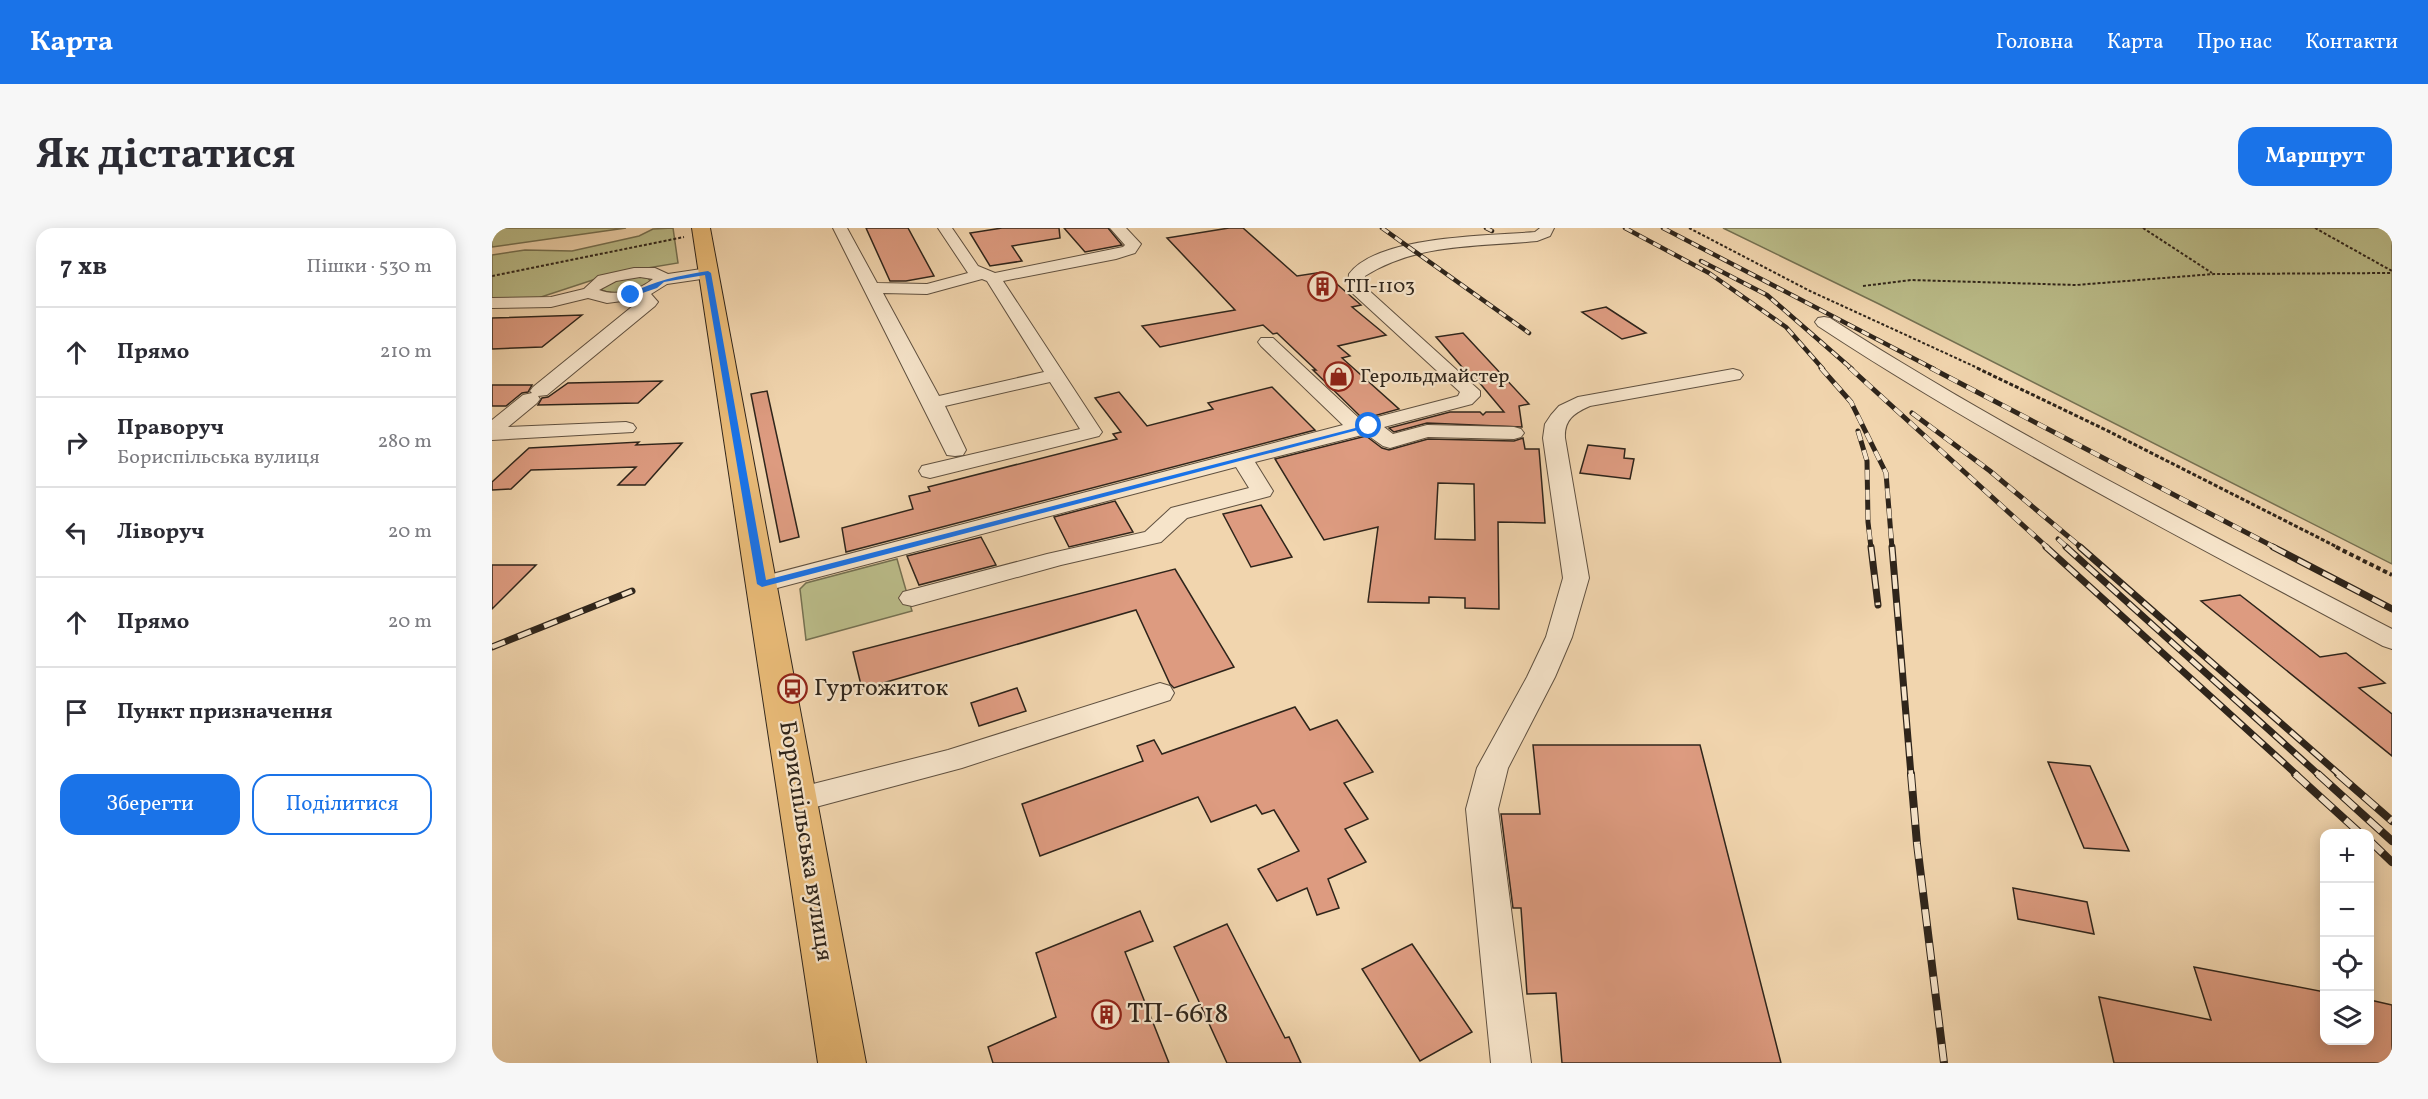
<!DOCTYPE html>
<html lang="uk">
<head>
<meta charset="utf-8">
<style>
  :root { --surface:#fff; --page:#f7f7f7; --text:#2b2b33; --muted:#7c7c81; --line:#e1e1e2; --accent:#1a73e8 }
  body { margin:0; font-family:Vollkorn,serif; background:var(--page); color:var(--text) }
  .controls { position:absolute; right:18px; bottom:18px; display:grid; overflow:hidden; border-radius:12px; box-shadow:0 3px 15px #0003 }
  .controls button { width:54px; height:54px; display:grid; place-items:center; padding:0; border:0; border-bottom:2px solid var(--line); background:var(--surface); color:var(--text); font:30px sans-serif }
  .stop { position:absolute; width:18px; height:18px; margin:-14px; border:4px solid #1a73e8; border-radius:50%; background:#fff }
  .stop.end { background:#1a73e8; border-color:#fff; box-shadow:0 2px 6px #0008 }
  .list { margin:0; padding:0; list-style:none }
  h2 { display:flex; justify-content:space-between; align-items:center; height:78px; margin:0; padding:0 24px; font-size:26px }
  h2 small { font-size:20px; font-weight:400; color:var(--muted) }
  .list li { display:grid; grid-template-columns:39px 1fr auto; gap:18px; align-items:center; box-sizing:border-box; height:90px; padding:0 24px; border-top:2px solid var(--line) }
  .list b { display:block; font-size:22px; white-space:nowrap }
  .list p { margin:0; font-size:20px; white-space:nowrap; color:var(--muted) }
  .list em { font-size:20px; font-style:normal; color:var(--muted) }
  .actions { display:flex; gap:12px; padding:18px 24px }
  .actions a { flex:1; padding:14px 0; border:2px solid var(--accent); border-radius:18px; text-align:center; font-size:21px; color:var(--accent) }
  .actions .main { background:var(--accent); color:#fff }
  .icon { flex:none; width:33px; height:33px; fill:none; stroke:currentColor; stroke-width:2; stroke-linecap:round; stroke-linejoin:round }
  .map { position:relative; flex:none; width:1900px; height:835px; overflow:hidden; border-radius:18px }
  header { display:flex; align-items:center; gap:36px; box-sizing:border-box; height:84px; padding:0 30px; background:var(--accent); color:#fff }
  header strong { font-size:28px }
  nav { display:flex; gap:33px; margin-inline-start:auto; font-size:21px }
  .intro { display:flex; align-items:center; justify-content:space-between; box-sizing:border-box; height:144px; padding:0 36px }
  h1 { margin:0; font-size:42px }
  .button { padding:15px 27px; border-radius:18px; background:var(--accent); color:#fff; font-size:21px; font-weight:700 }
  main { display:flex; gap:36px; padding:0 36px }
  aside { flex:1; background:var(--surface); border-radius:18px; box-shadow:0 3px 15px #0003 }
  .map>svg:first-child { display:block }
</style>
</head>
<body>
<header>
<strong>Карта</strong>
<nav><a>Головна</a><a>Карта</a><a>Про нас</a><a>Контакти</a></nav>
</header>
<div class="intro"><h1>Як дістатися</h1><a class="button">Маршрут</a></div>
<main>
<aside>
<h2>7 хв<small>Пішки · 530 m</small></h2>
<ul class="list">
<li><svg class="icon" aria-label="ahead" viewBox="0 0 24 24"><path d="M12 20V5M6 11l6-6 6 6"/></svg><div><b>Прямо</b></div><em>210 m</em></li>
<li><svg class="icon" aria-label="right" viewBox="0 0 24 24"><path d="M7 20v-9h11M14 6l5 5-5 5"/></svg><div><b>Праворуч</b><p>Бориспільська вулиця</p></div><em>280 m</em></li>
<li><svg class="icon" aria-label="left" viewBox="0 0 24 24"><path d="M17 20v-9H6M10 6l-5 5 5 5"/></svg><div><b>Ліворуч</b></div><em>20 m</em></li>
<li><svg class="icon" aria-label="ahead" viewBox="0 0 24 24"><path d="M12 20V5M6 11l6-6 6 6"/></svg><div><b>Прямо</b></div><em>20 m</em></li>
<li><svg class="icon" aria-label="arrive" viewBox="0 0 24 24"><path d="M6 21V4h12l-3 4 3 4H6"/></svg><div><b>Пункт призначення</b></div></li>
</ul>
<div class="actions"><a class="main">Зберегти</a><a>Поділитися</a></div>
</aside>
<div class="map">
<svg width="1900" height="835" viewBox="0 0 1900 835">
  <rect width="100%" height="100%" fill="#f1d5ae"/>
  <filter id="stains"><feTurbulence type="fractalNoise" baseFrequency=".00333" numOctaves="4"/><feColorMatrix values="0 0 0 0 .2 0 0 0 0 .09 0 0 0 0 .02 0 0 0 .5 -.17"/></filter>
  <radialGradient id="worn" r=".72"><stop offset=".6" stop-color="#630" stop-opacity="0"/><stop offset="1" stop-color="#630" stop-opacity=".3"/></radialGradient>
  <g fill="#bbbd8a" stroke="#757152" stroke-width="1.5">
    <path d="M4,0h130l-134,19v-11z"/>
    <path d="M181,0l5,35 -67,11 -76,25 -43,1v-45l33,-5 47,1 67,-15 14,-7z"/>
    <path d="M1231,0h669v336l-513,-260z"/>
    <path d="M140,48l16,2 3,4c-13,9 -37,16 -51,7l5,-5z"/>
    <path d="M405,331l15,52 -106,29 -6,-51 6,-6z"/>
  </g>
  <g fill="#dd9b80" stroke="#2f251b" stroke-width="1.5" fill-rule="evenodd">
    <path d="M374,0h42l26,48 -28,5h-16z"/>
    <path d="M510,0h57l1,10 -48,8 10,15 -32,5 -20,-33z"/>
    <path d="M572,0h44l14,17 -37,7z"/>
    <path d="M737,0h14l54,48 26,-4 38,33 -9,2 34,28 -48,11 12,10 -8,2 57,51 -36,10 -50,-49h3l-39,-37 -4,1 -10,-9 -103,22 -18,-21 93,-16 -68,-72z"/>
    <path d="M1114,79l40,26 -24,6 -40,-27z"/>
    <path d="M90,87l-40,32 -50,2v-31z"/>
    <path d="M971,105l66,71 -10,2 3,21 -95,-4 -33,9 -5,-4 61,-16h30l3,3 3,-3h18l-31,-37h-4l-33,-38z"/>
    <path d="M170,153l-24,22 -100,2 4,-7 6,-1 20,-14z"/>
    <path d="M0,157h40l-4,7 -6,1 -16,13h-14z"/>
    <path d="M780,159l43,43 -469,122 -4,-24 71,-19 -4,-13 21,-5 -2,-4 189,-48 -4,-5 8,-2 -26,-34 24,-6 28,34 66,-17 -5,-6z"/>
    <path d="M275,163l32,146 -19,5 -29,-148z"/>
    <path d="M874,208l16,12 7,2 39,-11 86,2 9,-3 2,11h14l6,74 -47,-1 1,87 -34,-1v-10l-36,-1v6l-61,-1 10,-75 -54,13 -49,-81zM946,255l36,1 1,56 -40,-1z"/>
    <path d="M147,214l-3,3 46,-2 -37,42h-27l18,-18 -105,3 -20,19 -19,1v-8l37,-34z"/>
    <path d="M1096,217l37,4 -1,9 10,1 -4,20 -50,-6z"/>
    <path d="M623,273l18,31 -64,15 -15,-30z"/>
    <path d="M769,277l31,52 -41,10 -28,-53z"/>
    <path d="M489,309l15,28 -77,20 -12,-29z"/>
    <path d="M0,337h44l-44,44z"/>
    <path d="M683,341l59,98 -60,21 -4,-4 -34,-74 -274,79 -9,-37z"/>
    <path d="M1748,367l80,62 26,-4 39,30 -26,5 33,26v42l-191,-155z"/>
    <path d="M525,460l9,23 -47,15 -8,-23z"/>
    <path d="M803,479l15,23 27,-10 36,52 -29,11 24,36 -23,10 21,33 -38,17 11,29 -22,7 -10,-27 -30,13 -19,-32 41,-18 -25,-41 -12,4 -6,-9 -45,17 -13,-25 -158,59 -18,-52 121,-43 -6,-15 17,-6 8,14z"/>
    <path d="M1041,517h167l81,318h-219l-6,-70 -29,1 -6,-86h-8l-12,-94h39z"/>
    <path d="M1556,534l42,4 39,85 -45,-3z"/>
    <path d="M1521,660l74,14 7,32 -76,-15z"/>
    <path d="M648,683l13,30 -28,11 44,111h-176l-5,-16 68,-30 -20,-64z"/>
    <path d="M735,696l58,114 4,-1 12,26h-74l-53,-116z"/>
    <path d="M920,716l60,88 -52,29 -58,-92z"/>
    <path d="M1702,739l131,25v49h45v-41l22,5v58h-278l-15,-66 112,23z"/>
  </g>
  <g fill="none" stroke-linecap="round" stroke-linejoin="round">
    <defs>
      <g id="minor">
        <path d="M341,0h14l30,55 50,1 41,-11 -30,-45h14l26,38 17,7 128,-26 2,-2 -15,-17h16l15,16 -6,9 -19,6 -113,22 99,151 -3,4 -169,42 -8,-2 -3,-5 3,-5 158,-37 -30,-47 -105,24 21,44 -3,5 -8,1 -8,-1zM490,51l5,2 57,91 -105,24 -56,-103 44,1z"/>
        <path d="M1048,0h14l-4,8 -13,5c-60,6 -120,2 -172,35l-1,10 116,105v5l-8,8 -88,23 9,7 34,-9 87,2 7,2 3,4 -3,4 -7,2 -86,-2 -38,11 -7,-2 -17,-12 -111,28 18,29 -3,5 -83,22 -26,24 -100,23 -149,41 -9,-2 -4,-6 4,-6 144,-38 98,-22 26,-24 78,-20 -13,-21 -474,125 -9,-3 -4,-5 4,-5 590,-154 -82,-79 -3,-4 3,-4h12l89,83 96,-25 2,-4 -110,-101 -2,-4 1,-13c29,-39 140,-38 186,-42z"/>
        <path d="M142,40h21l13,6 40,-6 8,5 -8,5 -41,6 -16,10 7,8 -3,4 -108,89 -9,1 2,3 -3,4 -29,24 118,-5 7,2 3,4 -3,4 -141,8v-20l31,-25 9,-2 -2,-2 3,-4 106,-86 -2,-2 -30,4 -19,-5 -37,9 -59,1v-10l59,-1 33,-8 14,-13zM148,49l13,2c-13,11 -36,18 -54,11l17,-9z"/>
        <path d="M1332,89l6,1c181,116 372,212 562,311v20l-9,-3c-191,-103 -384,-201 -565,-320l-3,-4 3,-4z"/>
        <path d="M1241,141l7,2 3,4 -3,4 -150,27c-16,7 -26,14 -25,32l24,140 -17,59 -17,40 -47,91 -10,41 33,254h-40l-25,-254 11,-41 50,-91 19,-40 17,-59 -20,-140 2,-14 6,-9 8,-9 19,-9z"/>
        <path d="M668,455l10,3 4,7 -4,7 -208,68 -165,44 -11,-4 -5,-8 5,-8 11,-4 151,-38z"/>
      </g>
      <path id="major" d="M200,0h18l156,835h-48z"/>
    </defs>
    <use href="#minor" stroke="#605140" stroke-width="2"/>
    <use href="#major" stroke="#2f251b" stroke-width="2"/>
    <g stroke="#2f251b" stroke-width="2" stroke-dasharray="3 2" stroke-linecap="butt">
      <path d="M1197,0l121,63 170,78"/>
      <path d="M1651,0l69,45"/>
      <path d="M1823,0l77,43"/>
      <path d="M0,48l192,-39"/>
      <path d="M1371,58l48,-6 165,5 138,-11 178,-1"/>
    </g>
    <path stroke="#2f251b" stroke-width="3" stroke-dasharray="4 2" stroke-linecap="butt" d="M1485,140l129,62 233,118"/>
    <path stroke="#2f251b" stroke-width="4" stroke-dasharray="4.5 3" stroke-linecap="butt" d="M1844,319l56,28"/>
    <use href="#minor" fill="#f6e4ca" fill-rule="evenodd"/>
    <use href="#major" fill="#e8ba77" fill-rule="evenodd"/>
    <defs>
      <g id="rail-far3">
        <path d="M890,0l147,105"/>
        <path d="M994,0l6,3"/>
        <path d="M1133,0l84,45 77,54 37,42"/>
        <path d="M1171,0l271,141"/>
        <path d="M1209,33l66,34 85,74"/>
      </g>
      <g id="rail-far2">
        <path d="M1329,140l30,34 35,71 6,75"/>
        <path d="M1358,140l198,180"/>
        <path d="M1439,140l345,180"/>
        <path d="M1420,185l78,58 92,77"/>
        <path d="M1366,203l9,30 1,61 3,26"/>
        <path d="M1566,311l10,9"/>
      </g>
      <g id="rail-far1">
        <path d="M1379,319l7,58"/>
        <path d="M1400,319l19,228"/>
        <path d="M1554,319l251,228"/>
        <path d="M1574,319l253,228"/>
        <path d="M1588,319l260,228"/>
        <path d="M1781,319l119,62"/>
        <path d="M0,419l140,-56"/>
      </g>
      <g id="rail">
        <path d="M1419,546l6,70 27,219"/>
        <path d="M1803,546l66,60"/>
        <path d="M1826,546l74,67"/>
        <path d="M1846,546l54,47"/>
        <path d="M1878,613l22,21"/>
      </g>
    </defs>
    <use href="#rail-far3" stroke="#2f251b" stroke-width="4.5"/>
    <use href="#rail-far2" stroke="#2f251b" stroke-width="5"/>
    <use href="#rail-far1" stroke="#2f251b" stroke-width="7"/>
    <use href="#rail" stroke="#2f251b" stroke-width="8"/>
    <use href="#rail-far3" stroke="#f6e4ca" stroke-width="3" stroke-dasharray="8" stroke-linecap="butt"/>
    <use href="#rail-far2" stroke="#f6e4ca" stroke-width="4" stroke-dasharray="10" stroke-linecap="butt"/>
    <use href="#rail-far1" stroke="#f6e4ca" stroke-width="4.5" stroke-dasharray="14" stroke-linecap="butt"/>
    <use href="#rail" stroke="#f6e4ca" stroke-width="6" stroke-dasharray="17" stroke-linecap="butt"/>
  </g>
  <path fill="#1a73e8" d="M216,43l3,2 55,307 601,-155 6,1 -611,161 -5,-3 -52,-309 -41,7 -7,6 -26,9 -3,-2c26,-15 51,-19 80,-24z"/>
  <defs>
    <symbol id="building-ring" viewBox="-11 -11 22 22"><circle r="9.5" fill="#f6e4ca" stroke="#8f2418" stroke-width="1.5"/><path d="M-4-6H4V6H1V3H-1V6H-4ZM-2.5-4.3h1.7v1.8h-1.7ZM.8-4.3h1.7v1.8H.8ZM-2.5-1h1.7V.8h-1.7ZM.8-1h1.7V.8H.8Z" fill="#8f2418"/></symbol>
    <symbol id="shop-ring" viewBox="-11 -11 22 22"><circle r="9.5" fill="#f6e4ca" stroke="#8f2418" stroke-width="1.5"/><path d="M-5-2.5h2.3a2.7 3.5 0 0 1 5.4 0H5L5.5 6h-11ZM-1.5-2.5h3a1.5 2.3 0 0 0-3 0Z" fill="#8f2418"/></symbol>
    <symbol id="bus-ring" viewBox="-11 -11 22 22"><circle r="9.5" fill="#f6e4ca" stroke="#8f2418" stroke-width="1.5"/><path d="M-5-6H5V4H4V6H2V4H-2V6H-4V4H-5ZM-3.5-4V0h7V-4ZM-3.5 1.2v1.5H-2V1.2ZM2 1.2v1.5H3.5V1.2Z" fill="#8f2418"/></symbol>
  </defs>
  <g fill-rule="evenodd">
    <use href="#building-ring" x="814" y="42" width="33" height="33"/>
    <use href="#shop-ring" x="830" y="132" width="33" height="33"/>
    <use href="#bus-ring" x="284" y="444" width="33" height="33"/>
    <use href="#building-ring" x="598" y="770" width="33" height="33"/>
  </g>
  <g text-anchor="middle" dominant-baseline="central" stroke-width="4.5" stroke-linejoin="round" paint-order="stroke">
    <g font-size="20" fill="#2f251b" stroke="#f6e4ca" text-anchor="start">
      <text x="852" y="59">ТП-1103</text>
      <text x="868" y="149">Герольдмайстер</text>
    </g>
    <g font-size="24" fill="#2f251b" stroke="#f6e4ca" text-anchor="start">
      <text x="322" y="461">Гуртожиток</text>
    </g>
    <g font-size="24" fill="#2f251b" stroke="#f6e4ca">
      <text transform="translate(313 613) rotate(81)">Бориспільська вулиця</text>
    </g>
    <g font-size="28" fill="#2f251b" stroke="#f6e4ca" text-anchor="start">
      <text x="635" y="786">ТП-6618</text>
    </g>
  </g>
  <rect width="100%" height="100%" filter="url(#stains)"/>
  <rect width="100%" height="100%" fill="url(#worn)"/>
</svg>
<div class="controls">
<button>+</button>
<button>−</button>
<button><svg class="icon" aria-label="locate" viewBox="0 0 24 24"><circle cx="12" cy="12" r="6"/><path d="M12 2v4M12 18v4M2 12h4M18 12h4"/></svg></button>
<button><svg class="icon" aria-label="layers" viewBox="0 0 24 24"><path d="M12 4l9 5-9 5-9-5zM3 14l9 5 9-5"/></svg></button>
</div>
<div class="stop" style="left:877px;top:198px"></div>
<div class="stop end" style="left:139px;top:67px"></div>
</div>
</main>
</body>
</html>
